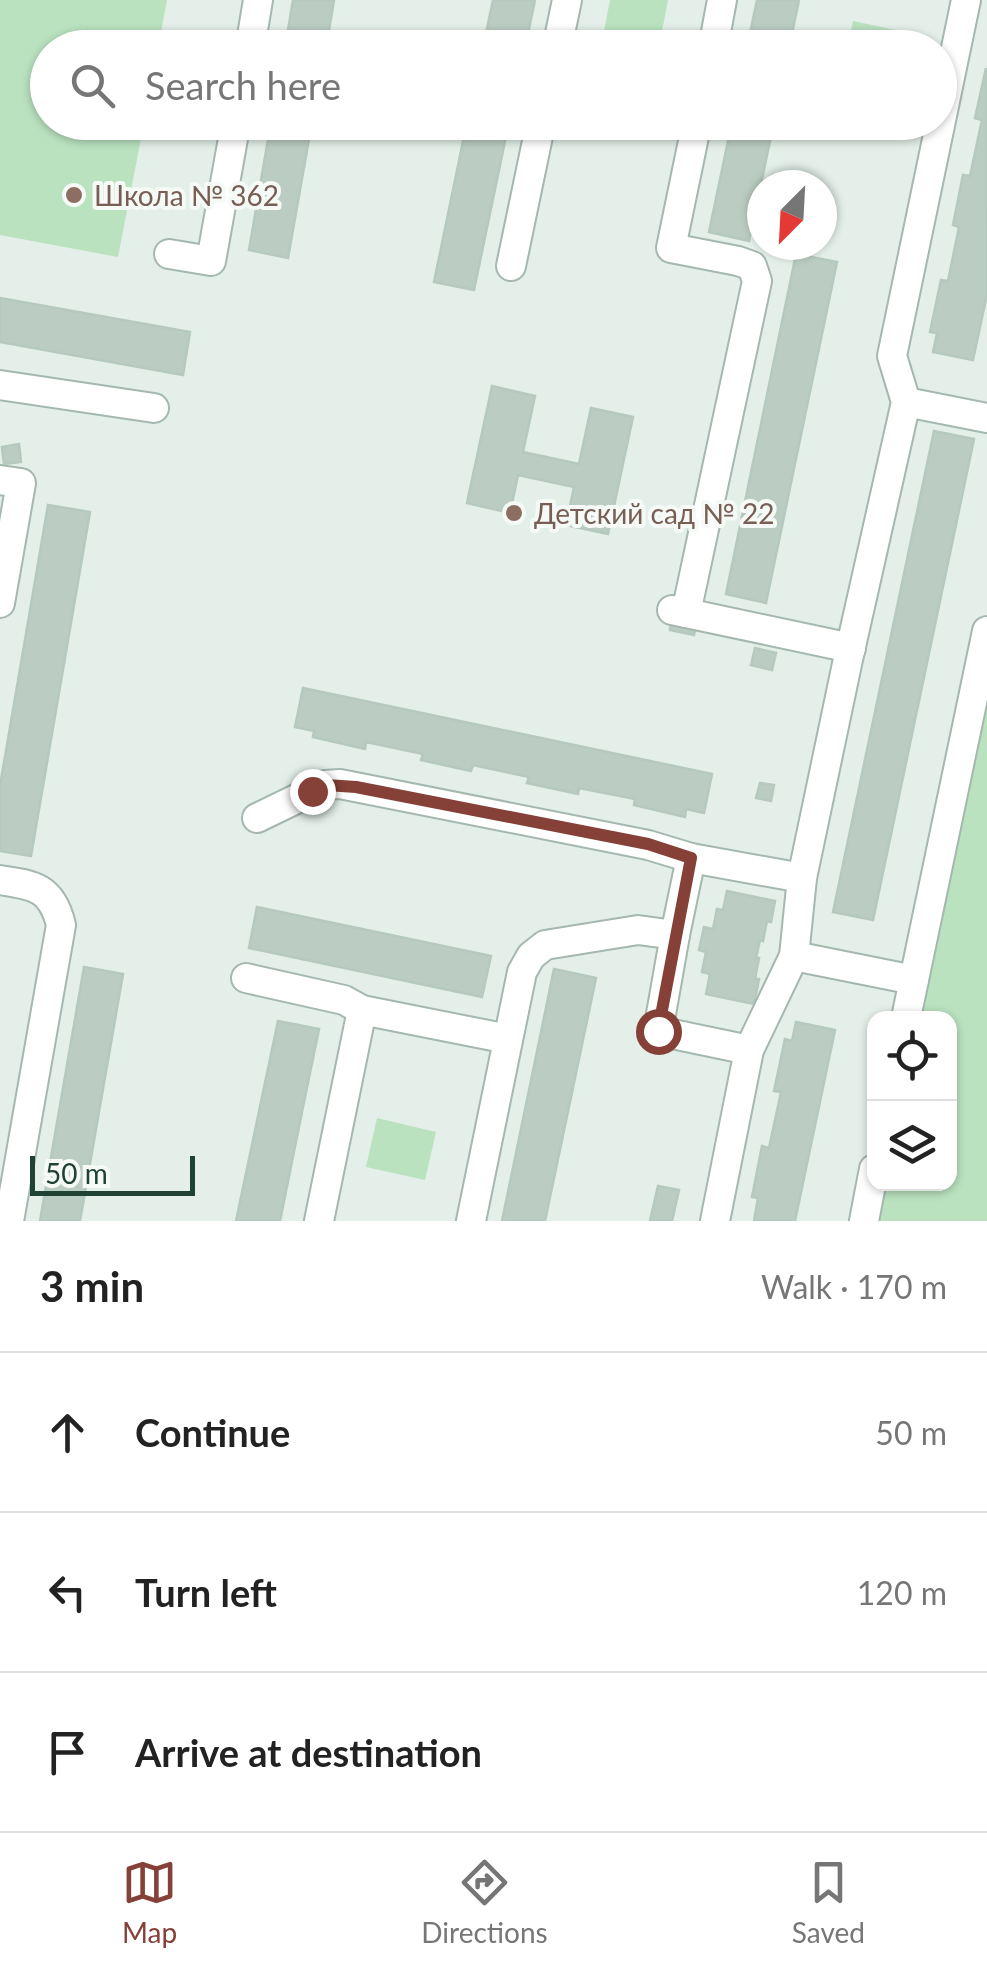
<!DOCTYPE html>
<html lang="en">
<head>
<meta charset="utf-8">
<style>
  :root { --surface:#fff; --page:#f6f6f6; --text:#222; --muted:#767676; --line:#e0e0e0; --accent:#854037 }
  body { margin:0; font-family:Lato,sans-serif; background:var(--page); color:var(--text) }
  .controls { position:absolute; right:30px; bottom:30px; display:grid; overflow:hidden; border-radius:20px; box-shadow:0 2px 8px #0004 }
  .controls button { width:90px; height:90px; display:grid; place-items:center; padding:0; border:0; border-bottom:2px solid var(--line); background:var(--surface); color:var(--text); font:50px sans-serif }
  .compass { position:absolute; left:747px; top:170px; width:90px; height:90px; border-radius:50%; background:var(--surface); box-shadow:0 2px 8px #0004; rotate:204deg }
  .scale { position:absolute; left:30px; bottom:25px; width:165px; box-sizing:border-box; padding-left:10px; border:5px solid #204235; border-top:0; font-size:28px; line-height:35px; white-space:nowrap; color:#204235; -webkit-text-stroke:8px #f5faf7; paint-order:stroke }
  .stop { position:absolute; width:30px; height:30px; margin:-22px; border:8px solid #854037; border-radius:50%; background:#fff }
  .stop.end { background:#854037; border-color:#fff; box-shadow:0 2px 10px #0008 }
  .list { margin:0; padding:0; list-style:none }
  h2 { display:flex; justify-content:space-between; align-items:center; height:130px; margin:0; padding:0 40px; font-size:42px }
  h2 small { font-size:32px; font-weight:400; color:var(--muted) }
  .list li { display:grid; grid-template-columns:65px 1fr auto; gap:30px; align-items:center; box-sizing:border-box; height:160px; padding:0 40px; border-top:2px solid var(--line) }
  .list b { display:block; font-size:38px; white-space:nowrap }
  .list em { font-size:32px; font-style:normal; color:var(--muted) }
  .icon { flex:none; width:55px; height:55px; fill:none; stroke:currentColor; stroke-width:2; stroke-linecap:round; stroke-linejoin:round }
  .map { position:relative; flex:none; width:987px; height:1221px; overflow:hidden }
  .search { position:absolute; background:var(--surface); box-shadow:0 2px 8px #0004; left:30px; right:30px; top:30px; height:110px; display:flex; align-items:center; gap:25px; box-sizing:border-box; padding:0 35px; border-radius:55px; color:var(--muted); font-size:38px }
  .sheet { height:610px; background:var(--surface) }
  nav { display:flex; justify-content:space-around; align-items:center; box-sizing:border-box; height:140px; border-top:2px solid var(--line); background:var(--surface); font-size:28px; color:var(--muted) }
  nav a { display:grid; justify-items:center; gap:5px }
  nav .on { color:var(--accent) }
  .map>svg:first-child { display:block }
</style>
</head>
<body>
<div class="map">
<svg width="987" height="1221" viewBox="0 0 987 1221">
  <rect width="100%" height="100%" fill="#e3efe8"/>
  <g fill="#bae2bf">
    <path d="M0,0h167l-9,47 -110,1v74l96,1 -26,134 -118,-22z"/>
    <path d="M610,0h58l-9,47h-58z"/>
    <path d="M853,21l42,9 -3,10 6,2 -1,5h-50z"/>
    <path d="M987,697v524h-109l7,-37h65v-166h-30z"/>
    <path d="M377,1118l59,14 -11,48 -59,-13z"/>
  </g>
  <g fill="#bbcdc3" stroke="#b5c9be" stroke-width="2.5">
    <path d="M293,0h41l-8,48h-41z"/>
    <path d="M493,0h42l-10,48h-42z"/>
    <path d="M757,0h42l-10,48h-42z"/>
    <path d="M986,68l1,226 -14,66 -40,-8 4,-19 -7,-1 11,-52 7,1 11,-54 -6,-2 10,-50 7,1 12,-56 -7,-2z"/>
    <path d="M271,122h41l-24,136 -39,-8z"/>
    <path d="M467,122h42l-35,168 -40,-8z"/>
    <path d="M732,122h42l-25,119 -40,-9z"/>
    <path d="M796,254l41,8 -71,341 -40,-9z"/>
    <path d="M0,298l190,34 -7,43 -183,-33z"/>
    <path d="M492,386l43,10 -12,56 56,12 12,-56 42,9 -25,117 -42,-9 8,-38 -56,-12 -8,38 -43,-10z"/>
    <path d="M934,431l40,8 -101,481 -40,-8z"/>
    <path d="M19,444l2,18 -17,2 -2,-17z"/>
    <path d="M48,505l42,7 -59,344 -31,-5v-65z"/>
    <path d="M672,615l25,5 -3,15 -24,-5z"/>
    <path d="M755,648l21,5 -4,17 -21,-5z"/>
    <path d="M303,688l409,86 -8,39 -18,-4 -1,8 -51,-12 1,-6 -56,-11 -1,6 -51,-11 2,-6 -56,-12 -2,6 -50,-11 2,-6 -57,-12 -1,7 -52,-12 1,-6 -19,-4z"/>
    <path d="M760,783l14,2 -3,16 -15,-3z"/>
    <path d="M727,891l48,10 -4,21 -4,-1 -4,20 -3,-1 -4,18h3l-4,21h4l-5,25 -48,-10 4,-20 -8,-2 4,-20 -7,-2 5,-23 9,2 4,-20 6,1z"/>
    <path d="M257,907l234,49 -9,41 -233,-49z"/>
    <path d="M84,967l39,7 -43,247h-40z"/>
    <path d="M554,969l42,9 -51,243h-43z"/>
    <path d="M278,1021l41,8 -17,83 -22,109h-44z"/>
    <path d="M796,1022l39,8 -40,191h-41l4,-23 -6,-1 10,-51 7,2 12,-56 -7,-1 11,-52 7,2z"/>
    <path d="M658,1186l21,4 -7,31h-22z"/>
  </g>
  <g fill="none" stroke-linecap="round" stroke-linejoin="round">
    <defs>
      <g id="minor">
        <path d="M250,48l8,-48"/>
        <path d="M557,48l10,-48"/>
        <path d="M713,48l9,-48"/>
        <path d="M169,254l42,7 25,-139"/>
        <path d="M511,266l30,-144"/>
        <path d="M0,385l154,23"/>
        <path d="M906,402l81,16"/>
        <path d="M0,480l21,3 -21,120"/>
        <path d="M672,610l179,38"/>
        <path d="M686,613l71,-332 -5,-15 -14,-5 -67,-13 26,-126"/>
        <path d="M257,818l68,-33 15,-1 308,61 43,13 111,20"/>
        <path d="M0,880c35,5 52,8 61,45l-52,296"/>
        <path d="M675,935l-17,96 91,19"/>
        <path d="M794,956l120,24"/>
        <path d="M246,978l98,22 18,10 146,29"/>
        <path d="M906,1018l81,-387"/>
        <path d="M319,1221l43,-211"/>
        <path d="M471,1221l51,-249 9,-16 14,-11 93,-15 37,5 16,-77"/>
        <path d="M715,1221l34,-171 45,-94 8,-78 45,-214 59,-262 -14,-46 74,-356"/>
        <path d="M864,1221l10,-52"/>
      </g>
    </defs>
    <use href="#minor" stroke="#a5b8af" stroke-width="32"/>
    <use href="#minor" stroke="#fff" stroke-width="28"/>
  </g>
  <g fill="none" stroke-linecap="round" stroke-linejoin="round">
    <path stroke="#854037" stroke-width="12" d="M312,791l14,-6 30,2 292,57 43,14 -33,173"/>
  </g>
  <g fill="#8d6e63" stroke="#f5faf7" stroke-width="4">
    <circle cx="74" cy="195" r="10"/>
    <circle cx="514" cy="513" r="10"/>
  </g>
  <g text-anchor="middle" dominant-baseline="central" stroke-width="8" stroke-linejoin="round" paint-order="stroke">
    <g font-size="28" fill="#785e54" stroke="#f5faf7" text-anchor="start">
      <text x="94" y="195">Школа № 362</text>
      <text x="534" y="513">Детский сад № 22</text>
    </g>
  </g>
</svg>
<div class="controls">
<button><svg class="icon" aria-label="locate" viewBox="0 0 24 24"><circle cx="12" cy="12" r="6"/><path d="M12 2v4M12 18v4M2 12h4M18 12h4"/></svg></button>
<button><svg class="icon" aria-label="layers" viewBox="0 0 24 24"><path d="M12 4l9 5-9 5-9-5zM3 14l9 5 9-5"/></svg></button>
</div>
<svg class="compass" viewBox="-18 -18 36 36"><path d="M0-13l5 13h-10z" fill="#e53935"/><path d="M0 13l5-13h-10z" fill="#767676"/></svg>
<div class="scale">50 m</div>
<div class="stop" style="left:658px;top:1031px"></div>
<div class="stop end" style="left:312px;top:791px"></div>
<div class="search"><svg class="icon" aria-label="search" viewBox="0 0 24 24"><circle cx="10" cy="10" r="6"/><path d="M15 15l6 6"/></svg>Search here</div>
</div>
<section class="sheet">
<h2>3 min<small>Walk · 170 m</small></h2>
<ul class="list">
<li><svg class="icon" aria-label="ahead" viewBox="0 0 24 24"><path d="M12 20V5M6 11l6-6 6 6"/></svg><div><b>Continue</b></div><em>50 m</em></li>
<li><svg class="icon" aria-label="left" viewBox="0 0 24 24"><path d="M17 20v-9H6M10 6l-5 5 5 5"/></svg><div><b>Turn left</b></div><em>120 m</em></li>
<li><svg class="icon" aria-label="arrive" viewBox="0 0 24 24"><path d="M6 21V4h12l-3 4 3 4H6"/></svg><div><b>Arrive at destination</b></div></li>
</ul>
</section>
<nav>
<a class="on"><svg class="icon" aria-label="map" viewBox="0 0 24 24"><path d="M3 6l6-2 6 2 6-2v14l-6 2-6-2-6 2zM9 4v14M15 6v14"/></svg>Map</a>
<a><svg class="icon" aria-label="directions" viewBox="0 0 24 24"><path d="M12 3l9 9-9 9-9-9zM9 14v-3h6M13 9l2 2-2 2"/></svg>Directions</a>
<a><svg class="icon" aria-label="saved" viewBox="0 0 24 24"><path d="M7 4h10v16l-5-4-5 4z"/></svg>Saved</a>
</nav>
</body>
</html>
